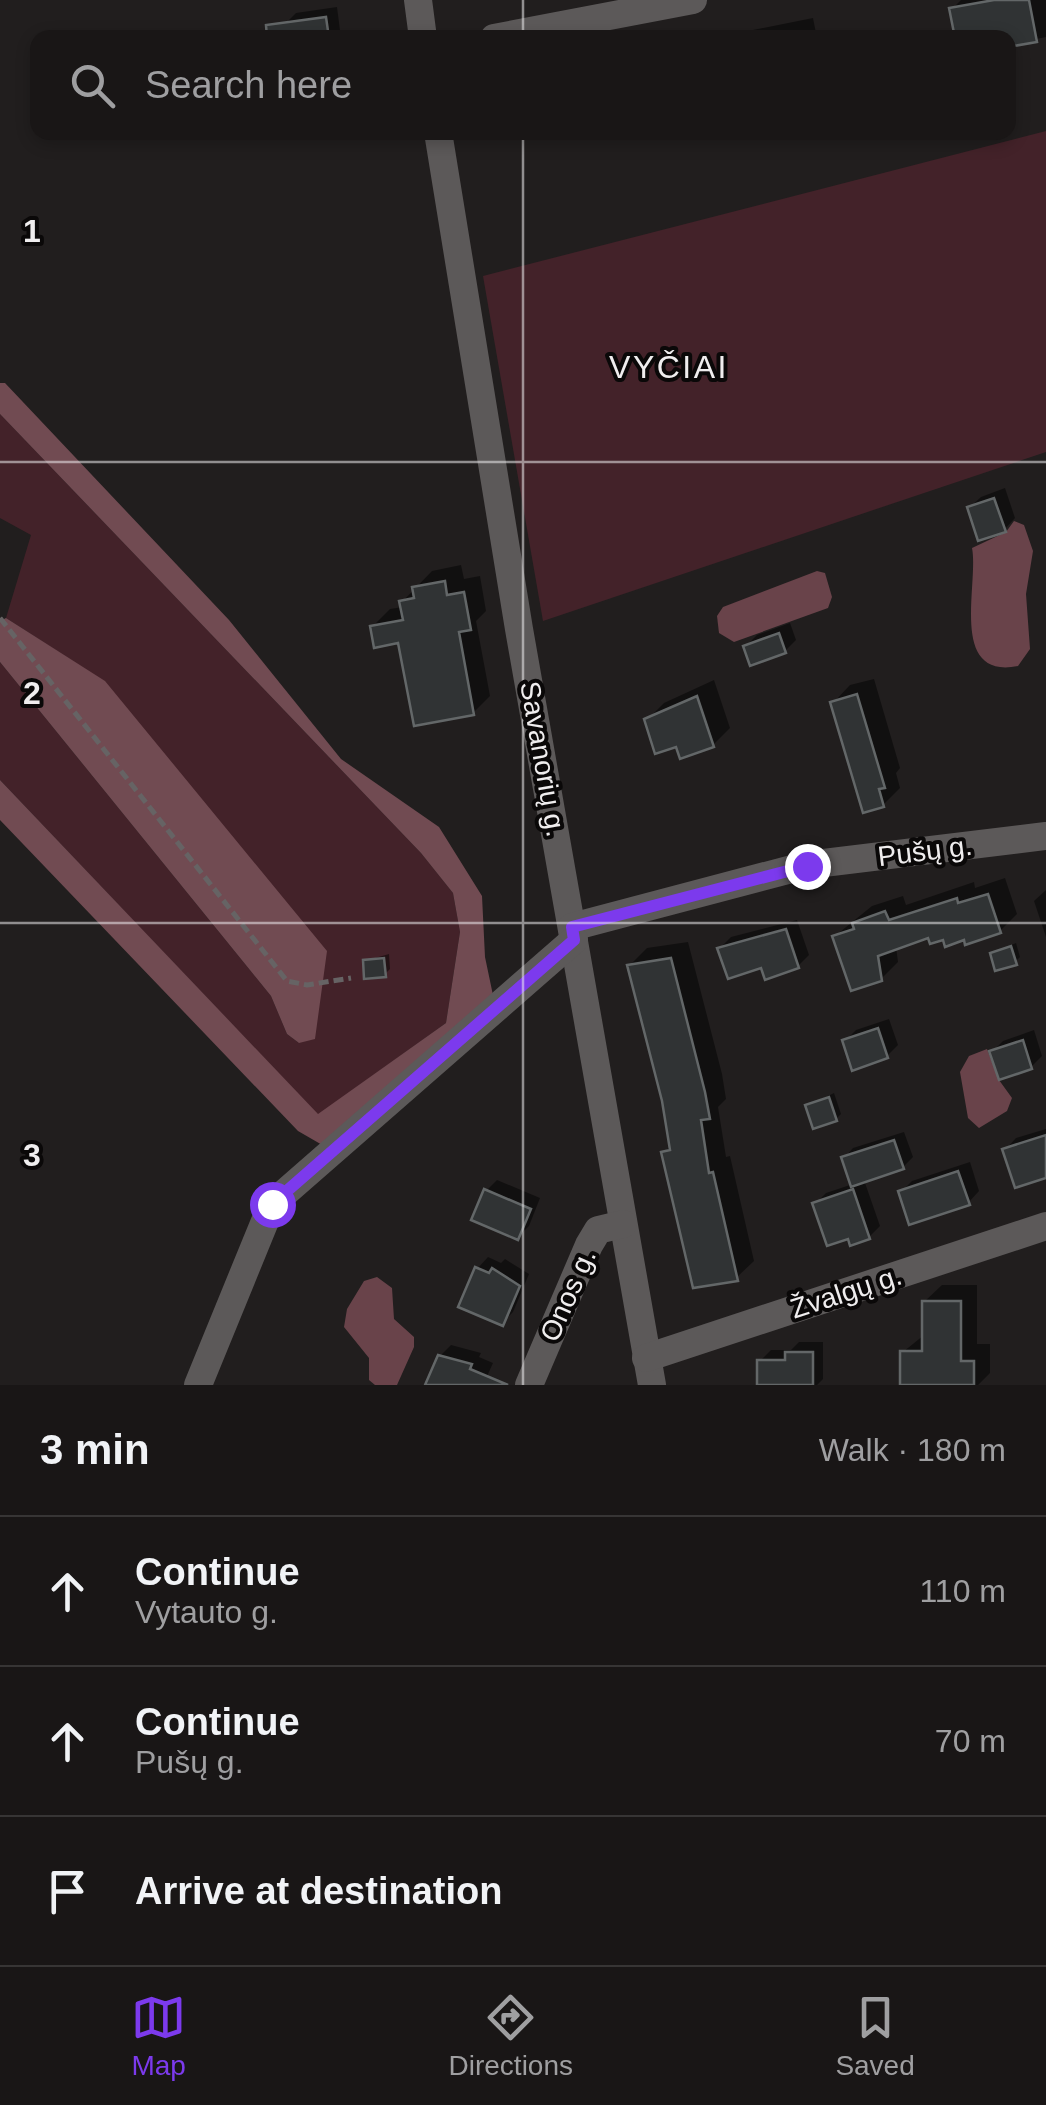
<!DOCTYPE html>
<html lang="en">
<head>
<meta charset="utf-8">
<style>
  :root { --surface:#191616; --page:#221f1f; --text:#f1f3f6; --muted:#9f9fa1; --line:#373535; --accent:#7c3aed }
  body { margin:0; font-family:Helvetica,sans-serif; background:var(--page); color:var(--text) }
  .stop { position:absolute; width:30px; height:30px; margin:-22px; border:8px solid #7c3aed; border-radius:50%; background:#fff }
  .stop.end { background:#7c3aed; border-color:#fff; box-shadow:0 2px 10px #0008 }
  .list { margin:0; padding:0; list-style:none }
  h2 { display:flex; justify-content:space-between; align-items:center; height:130px; margin:0; padding:0 40px; font-size:42px }
  h2 small { font-size:32px; font-weight:400; color:var(--muted) }
  .list li { display:grid; grid-template-columns:65px 1fr auto; gap:30px; align-items:center; box-sizing:border-box; height:150px; padding:0 40px; border-top:2px solid var(--line) }
  .list b { display:block; font-size:38px; white-space:nowrap }
  .list p { margin:0; font-size:32px; white-space:nowrap; color:var(--muted) }
  .list em { font-size:32px; font-style:normal; color:var(--muted) }
  .icon { flex:none; width:55px; height:55px; fill:none; stroke:currentColor; stroke-width:2; stroke-linecap:round; stroke-linejoin:round }
  .map { position:relative; flex:none; width:1046px; height:1385px; overflow:hidden }
  .search { position:absolute; background:var(--surface); box-shadow:0 5px 15px #0003; left:30px; right:30px; top:30px; height:110px; display:flex; align-items:center; gap:25px; box-sizing:border-box; padding:0 35px; border-radius:20px; color:var(--muted); font-size:38px }
  .sheet { height:580px; background:var(--surface) }
  nav { display:flex; justify-content:space-around; align-items:center; box-sizing:border-box; height:140px; border-top:2px solid var(--line); background:var(--surface); font-size:28px; color:var(--muted) }
  nav a { display:grid; justify-items:center; gap:5px }
  nav .on { color:var(--accent) }
  .map>svg:first-child { display:block }
</style>
</head>
<body>
<div class="map">
<svg width="1046" height="1385" viewBox="0 0 1046 1385">
  <rect width="100%" height="100%" fill="#211e1e"/>
  <g fill="#432229">
    <path d="M1046,131v321l-503,169 -60,-345z"/>
    <path d="M0,414l421,439 32,40 7,39 -14,91 -128,92 -318,-335v-118l271,334 16,38 12,9 -194,-361 -99,-64 25,-83 -31,-17z"/>
  </g>
  <g fill="#714b52">
    <path d="M0,383h5l224,237 112,139 98,68 43,69 3,61 9,43 -170,146 -26,-15 -298,-311v-40l318,334 128,-91 14,-91 -7,-39 -32,-40 -421,-439z"/>
    <path d="M6,618l99,63 222,270 -12,88 -16,4 -12,-9 -16,-38 -271,-334v-41z"/>
  </g>
  <g fill="#69434a">
    <path d="M1014,521l10,4 9,26 -7,43 4,55 -12,17c-70,14 -39,-82 -46,-118l34,-16z"/>
    <path d="M817,571l8,2 7,24 -4,11 -94,34 -15,-9 -2,-17 6,-9z"/>
    <path d="M987,1049l12,31 13,18 -5,13 -28,17 -11,-10 -8,-46 9,-16z"/>
    <path d="M377,1277l15,11 2,31 20,18v10l-17,38h-22l-6,-5v-22l-25,-31 3,-18 17,-28z"/>
  </g>
  <g fill="#0007">
    <path d="M961,0h85v37l-38,8v-7l-56,-29z"/>
    <path d="M337,7l4,31h-55l-1,-14 11,-11z"/>
    <path d="M813,18l4,20h-96l2,-2z"/>
    <path d="M1005,488l10,30 -11,12 -35,-22 12,-11z"/>
    <path d="M461,565l3,14 16,-3 6,35 -10,10 14,75 -17,17 -73,-73 -27,-14 17,-17 13,-2 -1,-5 30,-31z"/>
    <path d="M790,623l6,17 -11,11 -39,-5 11,-11z"/>
    <path d="M874,679l26,89 -4,5 4,15 -17,17 -50,-102 17,-18z"/>
    <path d="M714,680l16,48 -17,17 -35,-1 -31,-24 17,-17z"/>
    <path d="M1005,878l12,36 -17,17 -71,4 -33,12 2,15 -17,17 -46,-43 37,-30 31,-10 3,9 68,-23 1,6z"/>
    <path d="M1046,890v47l-12,-36z"/>
    <path d="M797,920l12,35 -11,11 -36,-1 -42,-17 11,-11z"/>
    <path d="M688,942l34,132 4,25 -8,8 8,50 4,-1 24,105 -18,17 -72,-125 7,-8 -41,-180 17,-17z"/>
    <path d="M1016,943l4,14 -5,5 -22,-9z"/>
    <path d="M389,954l1,15 -5,5 -20,-13z"/>
    <path d="M889,1019l9,26 -11,11 -42,-15 11,-11z"/>
    <path d="M1034,1030l8,26 -11,11 -39,-15 11,-11z"/>
    <path d="M834,1093l7,21 -5,5 -28,-13z"/>
    <path d="M1046,1129v46l-41,-25 11,-12z"/>
    <path d="M904,1132l9,25 -10,10 -39,13 16,46 -11,11 -54,-33 11,-11 27,-9 -9,-26 9,-10z"/>
    <path d="M970,1162l9,29 -11,12 -67,-11 11,-11z"/>
    <path d="M497,1180l43,18 -11,28 -11,11 -32,-46z"/>
    <path d="M488,1257l13,6 4,-4 24,15 -16,38 -11,11 -25,-54z"/>
    <path d="M942,1285h35v59h13v29l-12,12 -75,-1v-32l21,-17v-33z"/>
    <path d="M799,1342h24v37l-6,6h-57v-24l11,-11h20z"/>
    <path d="M451,1345l30,8 -2,4 14,6 -10,22h-56l13,-29z"/>
  </g>
  <g fill="#303334" stroke="#636768" stroke-width="2.5">
    <path d="M994,0h35l8,42 -29,5v-9h-53l-6,-30z"/>
    <path d="M326,17l3,21h-62l-1,-13z"/>
    <path d="M994,498l12,34 -28,9 -11,-34z"/>
    <path d="M445,581l2,14 17,-3 7,38 -12,2 15,83 -60,11 -16,-83 -24,5 -4,-22 33,-6 -4,-19 15,-3 -2,-11z"/>
    <path d="M779,633l7,20 -36,13 -7,-20z"/>
    <path d="M857,694l28,94 -6,1 5,18 -21,6 -33,-111z"/>
    <path d="M697,696l17,51 -34,12 -4,-12 -21,7 -11,-35z"/>
    <path d="M988,894l13,39 -36,12 -1,-5 -19,7 -2,-7 -13,4 -2,-6 -50,18 4,25 -31,10 -19,-55 22,-7 -2,-6 33,-12 4,9 68,-22 1,5z"/>
    <path d="M786,929l13,39 -34,12 -4,-12 -33,11 -11,-31z"/>
    <path d="M1011,946l6,19 -22,6 -5,-18z"/>
    <path d="M384,958l2,19 -22,2 -1,-19z"/>
    <path d="M671,958l34,134 5,27 -9,1 8,53 4,-1 25,109 -45,7 -32,-136 9,-2 -8,-49 -35,-136z"/>
    <path d="M878,1028l10,30 -36,13 -10,-31z"/>
    <path d="M1023,1040l9,29 -33,11 -10,-29z"/>
    <path d="M829,1097l8,24 -24,8 -8,-24z"/>
    <path d="M1046,1135v43l-31,10 -13,-39z"/>
    <path d="M894,1140l10,29 -53,18 -10,-30z"/>
    <path d="M958,1171l12,34 -61,20 -11,-34z"/>
    <path d="M484,1189l47,20 -13,31 -47,-20z"/>
    <path d="M853,1189l17,50 -20,7 -2,-7 -21,7 -15,-43z"/>
    <path d="M475,1267l14,6 3,-5 28,18 -17,40 -45,-19z"/>
    <path d="M922,1301h39v60h13v24h-74v-34h22z"/>
    <path d="M785,1352h28v33h-56v-25h28z"/>
    <path d="M438,1355l34,9 -2,5 38,16h-83z"/>
  </g>
  <g fill="none" stroke-linecap="round" stroke-linejoin="round">
    <path stroke="#666364" stroke-width="5" stroke-dasharray="10 5" stroke-linecap="butt" d="M0,618l287,363 20,4 44,-7"/>
    <g stroke="#5c5959" stroke-width="28">
      <path d="M418,0l5,38"/>
      <path d="M494,38l199,-38"/>
      <path d="M438,132l81,497 133,756"/>
      <path d="M572,927l235,-62 239,-29"/>
      <path d="M646,1358l400,-132"/>
      <path d="M198,1385l74,-181 302,-264"/>
      <path d="M529,1385l60,-140 9,-15 25,-6"/>
    </g>
  </g>
  <g fill="none" stroke-linecap="round" stroke-linejoin="round">
    <path stroke="#7c3aed" stroke-width="12" d="M272,1204l302,-264 -2,-13 235,-61"/>
  </g>
  <path fill="none" stroke="#efedee" stroke-width="2.5" stroke-opacity="0.55" d="M523,0v38M523,132v1253M0,462h1046M0,923h1046"/>
  <g text-anchor="middle" dominant-baseline="central" stroke-width="8" stroke-linejoin="round" paint-order="stroke">
    <g font-size="28" fill="#efedee" stroke="#0a0808">
      <text transform="translate(543 759) rotate(80)">Savanorių g.</text>
      <text transform="translate(925 851) rotate(-7)">Pušų g.</text>
      <text transform="translate(846 1292) rotate(-18)">Žvalgų g.</text>
      <text transform="translate(568 1295) rotate(-66)">Onos g.</text>
    </g>
    <g font-size="32" letter-spacing="2.5" fill="#efedee" stroke="#0a0808">
      <text x="669" y="367">VYČIAI</text>
    </g>
  </g>
  <g font-size="32" text-anchor="middle" font-weight="bold" fill="#efedee" stroke="#0a0808" stroke-width="8" stroke-linejoin="round" paint-order="stroke">
    <text x="32" y="242">1</text>
    <text x="32" y="704">2</text>
    <text x="32" y="1166">3</text>
  </g>
</svg>
<div class="stop" style="left:272px;top:1204px"></div>
<div class="stop end" style="left:807px;top:866px"></div>
<div class="search"><svg class="icon" aria-label="search" viewBox="0 0 24 24"><circle cx="10" cy="10" r="6"/><path d="M15 15l6 6"/></svg>Search here</div>
</div>
<section class="sheet">
<h2>3 min<small>Walk · 180 m</small></h2>
<ul class="list">
<li><svg class="icon" aria-label="ahead" viewBox="0 0 24 24"><path d="M12 20V5M6 11l6-6 6 6"/></svg><div><b>Continue</b><p>Vytauto g.</p></div><em>110 m</em></li>
<li><svg class="icon" aria-label="ahead" viewBox="0 0 24 24"><path d="M12 20V5M6 11l6-6 6 6"/></svg><div><b>Continue</b><p>Pušų g.</p></div><em>70 m</em></li>
<li><svg class="icon" aria-label="arrive" viewBox="0 0 24 24"><path d="M6 21V4h12l-3 4 3 4H6"/></svg><div><b>Arrive at destination</b></div></li>
</ul>
</section>
<nav>
<a class="on"><svg class="icon" aria-label="map" viewBox="0 0 24 24"><path d="M3 6l6-2 6 2 6-2v14l-6 2-6-2-6 2zM9 4v14M15 6v14"/></svg>Map</a>
<a><svg class="icon" aria-label="directions" viewBox="0 0 24 24"><path d="M12 3l9 9-9 9-9-9zM9 14v-3h6M13 9l2 2-2 2"/></svg>Directions</a>
<a><svg class="icon" aria-label="saved" viewBox="0 0 24 24"><path d="M7 4h10v16l-5-4-5 4z"/></svg>Saved</a>
</nav>
</body>
</html>
